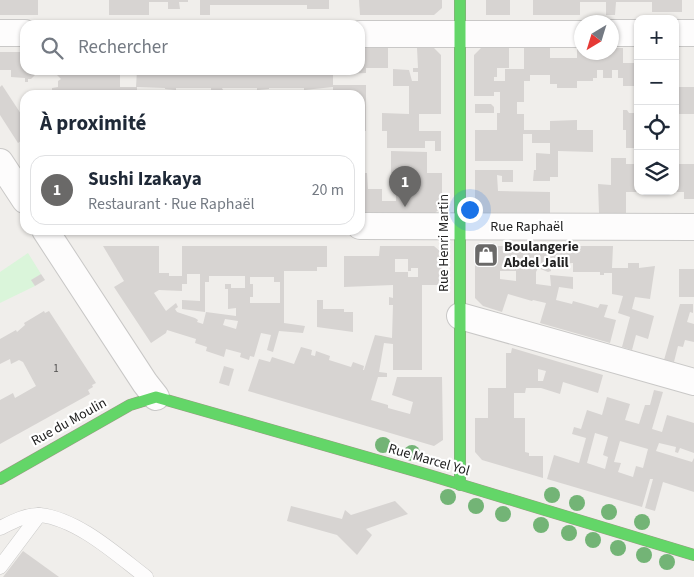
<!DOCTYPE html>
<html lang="fr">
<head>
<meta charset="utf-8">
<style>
  :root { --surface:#fff; --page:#f2f2f3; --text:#1f2937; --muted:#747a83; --line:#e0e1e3; --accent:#6a6968 }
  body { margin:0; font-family:"Source Sans 3",sans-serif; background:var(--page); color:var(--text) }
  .controls { position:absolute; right:15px; top:15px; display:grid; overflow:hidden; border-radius:10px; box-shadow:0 1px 4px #0004 }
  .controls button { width:45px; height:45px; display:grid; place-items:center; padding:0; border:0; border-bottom:1px solid var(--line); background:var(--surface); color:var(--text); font:25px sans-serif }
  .compass { position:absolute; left:574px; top:15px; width:45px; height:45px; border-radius:50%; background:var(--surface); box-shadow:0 1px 4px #0004; rotate:218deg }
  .you { position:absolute; left:469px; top:209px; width:18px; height:18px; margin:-12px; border:4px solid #fff; border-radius:50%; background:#1a73e8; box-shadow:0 0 0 8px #1a73e833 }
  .badge { display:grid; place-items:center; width:32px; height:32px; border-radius:50%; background:var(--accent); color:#fff; font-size:16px; font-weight:700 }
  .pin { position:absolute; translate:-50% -41px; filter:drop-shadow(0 1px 2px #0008) }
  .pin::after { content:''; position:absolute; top:26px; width:18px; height:15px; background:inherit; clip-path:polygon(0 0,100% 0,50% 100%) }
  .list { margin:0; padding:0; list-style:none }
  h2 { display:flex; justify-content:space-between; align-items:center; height:65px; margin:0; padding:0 20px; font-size:21px }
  h2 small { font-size:16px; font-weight:400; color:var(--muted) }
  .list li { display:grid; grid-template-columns:32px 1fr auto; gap:15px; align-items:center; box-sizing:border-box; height:70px; margin:0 10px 10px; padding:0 10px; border:1px solid var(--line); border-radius:15px }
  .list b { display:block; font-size:19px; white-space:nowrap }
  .list p { margin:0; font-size:16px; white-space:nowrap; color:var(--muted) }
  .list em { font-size:16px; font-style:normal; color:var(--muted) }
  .icon { flex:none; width:28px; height:28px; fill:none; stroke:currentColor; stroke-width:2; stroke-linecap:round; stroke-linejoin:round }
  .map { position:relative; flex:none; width:694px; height:577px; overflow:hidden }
  .search { position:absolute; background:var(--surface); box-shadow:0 1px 4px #0004; left:20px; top:20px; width:345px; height:55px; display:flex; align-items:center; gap:12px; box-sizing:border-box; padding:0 18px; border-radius:15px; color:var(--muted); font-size:19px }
  .panel { position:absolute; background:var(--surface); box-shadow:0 1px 4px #0004; left:20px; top:90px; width:345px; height:145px; border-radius:15px }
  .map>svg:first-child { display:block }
</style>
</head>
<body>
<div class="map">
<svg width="694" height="577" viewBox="0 0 694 577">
  <rect width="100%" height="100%" fill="#f0eeeb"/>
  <path fill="#daf5da" d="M28,253l13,21 -9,6 3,6 -35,17v-31z"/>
  <g fill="#d7d4d2" fill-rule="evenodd">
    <rect x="0" y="0" width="38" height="15"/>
    <path d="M109,0h79v2h-9l1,7h-12v-7h-19v13h-40z"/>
    <path d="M200,0h129v9h-22v-4h-97v10h-10z"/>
    <path d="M359,0h83v8l-8,7h-74z"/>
    <rect x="486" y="0" width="24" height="15"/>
    <path d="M533,0h149v12h-30v-10h-36l-1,13h-9v-13h-26v13h-47z"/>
    <path d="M360,48h28v20h-22v5l-21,1v-4h15z"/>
    <path d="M417,48h17l7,7v59h-22v17h22v20h-6v-10h-10v7h-38v-17h-5v-18l27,1v-28h-16v-17l16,1 3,11h6v-9h-5v-4h5z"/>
    <path d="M481,48h28v20h-12v9h-3v4h11v-12h19v-21h26v10h27v-10h5v4h30v-4h11v15h15v23h-15v-8h-5v-8h-6v8h-9v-8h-6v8h-4v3h-16v7h-20v-4h-7v-9h-20v6h-6v21h-7v12h7v16h26v-9l27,-1v10h16v22l-35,-1v26h-8v4h-17l1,-11h2v-17l14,1v-11h-18v-9h-9v27h-48v-31h22v-17h3v-21h-6v4h-20v-41z"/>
    <path d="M0,52h25v18h95v17h16l1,-17h196v15h33v46h-6v-36h-27v-8l-29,3v-2h-35v1l-12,1v-2h-35l1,2h-12v-2h-35v2l-11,-1v-1l-28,-1v8h-85v-7l6,-1v-6l3,-2 -4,-4h-22l-4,4h-3v3h-3v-4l-14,-1v-7h-11z"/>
    <path d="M2,85l21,32 2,-1v22l-7,5 -18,-28v-28z"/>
    <rect x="675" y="87" width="19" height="27"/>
    <path d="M475,104h16l3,3v6h-19z"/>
    <path d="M623,110h4l2,3h9v17h-3v18h-9v-18h-3z"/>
    <path d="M360,151h5l-1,22h3l1,16h14v12h14v-14h15l4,3 2,-3v-7h-6l-1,-6 -19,-1v-22l36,1v21h15v33l-7,7h-75z"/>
    <path d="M611,158h15v6h12v28h-12v21h-27l-1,-29 13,1z"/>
    <path d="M675,164h19v35h-10v-7h-9z"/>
    <path d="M475,170h38v12h-11v-6l-5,-1 1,16 52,1v21h-68l-7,-7z"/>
    <path d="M103,246h56v27h10v3h13v-30h145v21h-10v4h-33v52l21,3 -2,7 -24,-2 -6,21 -6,-2 4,-15 -10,-2 -7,24 -4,-1 -1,4 -9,-3 1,-4 -15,-4 -2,8 -18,-6 1,-4 -12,-4 1,-4 -29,-9 -1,3 -15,10 -37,-56 10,-6zM187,274h13v27l-18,-1v9l23,3v-30h4v-6h36v12h-14v-4h-6v5h3v20l8,-1v8l-30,-4 -3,12 -6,-2 1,-2 -3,-2 -18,-6 -2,-3 3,-2 -2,-4 -10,8 -12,-18 5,-3 23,1v-7h5zM250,277h24v5h6v21h-30v-6h3v-13h-3zM225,319l13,2 -2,8 -13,-4z"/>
    <path d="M380,246h54l8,7v32h-20v85h-29v-26l-9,-1 -5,29 8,1v4h-9l-7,23 17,5v3l22,6 3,-12 -21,-7 5,-18h45l1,63 -9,6 -186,-55 11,-32 11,3 2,-5 22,7 7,-17 11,3 -1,5 4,1 1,-5 14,5 -1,4 22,7 2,-5 11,4 -1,4h1l11,-35 17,3 1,-33h-4v-8l4,1v-13l-49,2v-31h35zM395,259h13v12h3v-3h7v9h-10v-5h-13z"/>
    <path d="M483,246h130l-1,22h16v-5h11v5l16,-2 -5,33 -15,-2 -3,12 22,7 -6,23 -12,-4 -4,15 -10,-3 8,-30 -12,-4 5,-17 -11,-2v-21h-8v2h-4v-3h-27v-9l-23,1 1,7 -3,1 -10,-4 -2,4v12l15,2 -1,-11 23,2v12l-14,-2 -3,13 16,4 1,-3 25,7 2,-4 8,1 -4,12 12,3 -6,23 -70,-20 6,-20 -13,-3 -1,1 -24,-7 -6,18 -19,-6 -8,-8v-45zM500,271h16v10l-16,-2z"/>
    <rect x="679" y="269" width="15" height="28"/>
    <path d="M41,274l4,6 -10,6 -4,-6z"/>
    <path d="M317,300h6v9h21v3h9v20l-36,-5z"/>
    <path d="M680,304h13v9l-3,-1 -3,10 7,2v18l-9,-2 -2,7 -5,-1 -4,16 -10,-2z"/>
    <path d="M44,311l1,2 4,-2 47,72 -4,2 1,2 -5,3 2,4 -90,50v-44l13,-7 2,5 21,-12 -13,-24 -4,-2 -8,4 -1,-5 -10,5v-25l16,-9 1,2 8,-7 -1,-2z"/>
    <path d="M512,348l91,27 -5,18 -35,-11 -3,12 -19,-6h-15l-1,5h-11v25h11v34l4,1v3h14v22l-61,-18 -7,-8v-34h13v-30h18v-35h5zM538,369l8,2 -3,10h-5z"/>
    <path d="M224,366l10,3 -5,17 -10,-3z"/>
    <path d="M654,390l9,2 -11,37 10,3 5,-17 27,8v30l-14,-5 -2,5 -3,-1 1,-5 -17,-4 -3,8 36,11 2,-4v34l-31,-10 -8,29 -10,-3 8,-29h-3l-8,28 -95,-28 7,-24 25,8 7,-25 -14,-4 2,-7 7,2 6,-19 15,5 5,-18 23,7 -5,16 14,4 6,-19h5zM595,433l13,4 -5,18 5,2 -3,12 -18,-6zM620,441l28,8 -5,19 -7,-2 -3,11 -15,-5 3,-9 -7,-1z"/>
    <path d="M395,501l13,13 -42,15 6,6 -15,20 -20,-20 -50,-14 4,-15 51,13 3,-9 6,5z"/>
    <path d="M23,551l36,26h-56z"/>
  </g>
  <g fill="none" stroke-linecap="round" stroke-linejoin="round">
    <defs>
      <g id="lane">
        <path d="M0,528c12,-6 27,-14 40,-13 38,4 77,40 106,62"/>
        <path d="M0,567l39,-52"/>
      </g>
      <g id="street">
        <path d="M0,33h25"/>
        <path d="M612,33h26"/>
        <path d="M675,33h19"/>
        <path d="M360,34h222"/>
        <path d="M0,162l25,38"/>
        <path d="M360,226l334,1"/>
        <path d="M45,230l100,153 11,14"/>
        <path d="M460,316l234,66"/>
      </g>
      <g id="fast">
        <path d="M460,0v485"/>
        <path d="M0,479l130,-74 26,-8 273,78 265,80"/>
      </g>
    </defs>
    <use href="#lane" stroke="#c9c8c7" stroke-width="15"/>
    <use href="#street" stroke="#c9c8c7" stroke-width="28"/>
    <use href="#fast" stroke="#999a82" stroke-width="12"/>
    <use href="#lane" stroke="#fdfcfc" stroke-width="14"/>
    <use href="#street" stroke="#fdfcfc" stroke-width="26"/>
    <use href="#fast" stroke="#63d668" stroke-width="11"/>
  </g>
  <g fill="#73b476">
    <circle cx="383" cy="445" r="8"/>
    <circle cx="412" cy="453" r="8"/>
    <circle cx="552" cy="495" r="8"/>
    <circle cx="448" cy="497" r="8"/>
    <circle cx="577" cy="503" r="8"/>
    <circle cx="476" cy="506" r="8"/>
    <circle cx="609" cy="512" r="8"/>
    <circle cx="503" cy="514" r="8"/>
    <circle cx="642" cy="522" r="8"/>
    <circle cx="541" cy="525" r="8"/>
    <circle cx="569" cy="533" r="8"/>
    <circle cx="593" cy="540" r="8"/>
    <circle cx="618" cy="548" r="8"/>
    <circle cx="644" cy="555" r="8"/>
    <circle cx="667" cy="562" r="8"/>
  </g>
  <defs>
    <symbol id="shop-square" viewBox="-11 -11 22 22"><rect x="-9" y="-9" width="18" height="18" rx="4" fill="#6a6968" stroke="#fff"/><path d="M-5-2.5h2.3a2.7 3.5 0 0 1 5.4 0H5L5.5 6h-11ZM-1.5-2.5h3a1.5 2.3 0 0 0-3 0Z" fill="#fff"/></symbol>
  </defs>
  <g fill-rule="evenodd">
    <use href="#shop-square" x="472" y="241" width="28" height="28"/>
  </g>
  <g text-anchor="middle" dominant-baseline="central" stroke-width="4.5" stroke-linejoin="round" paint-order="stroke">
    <g font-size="11" fill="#4f4e4e">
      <text x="56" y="368">1</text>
    </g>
    <g font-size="14" fill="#222" stroke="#fff">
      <text x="527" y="227">Rue Raphaël</text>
      <text transform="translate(444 243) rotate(-90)">Rue Henri Martin</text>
      <text transform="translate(69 422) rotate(-29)">Rue du Moulin</text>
      <text transform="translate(429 460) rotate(16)">Rue Marcel Yol</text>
    </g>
    <g font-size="14" font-weight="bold" fill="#222" stroke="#fff" text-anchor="start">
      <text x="504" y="247">Boulangerie<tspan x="504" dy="16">Abdel Jalil</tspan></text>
    </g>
  </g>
</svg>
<div class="controls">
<button>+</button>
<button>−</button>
<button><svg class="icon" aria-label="locate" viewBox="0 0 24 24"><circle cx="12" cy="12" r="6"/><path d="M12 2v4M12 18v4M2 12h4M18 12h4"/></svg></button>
<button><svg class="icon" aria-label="layers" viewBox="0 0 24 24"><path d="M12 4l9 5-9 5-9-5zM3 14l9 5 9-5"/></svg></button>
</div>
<svg class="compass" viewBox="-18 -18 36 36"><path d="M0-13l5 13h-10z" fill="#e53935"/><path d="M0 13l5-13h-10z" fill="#747a83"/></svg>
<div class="you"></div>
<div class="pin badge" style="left:405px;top:207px">1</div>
<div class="search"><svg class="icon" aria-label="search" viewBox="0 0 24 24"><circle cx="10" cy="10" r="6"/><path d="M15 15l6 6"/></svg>Rechercher</div>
<section class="panel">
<h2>À proximité<small></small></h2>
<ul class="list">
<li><span class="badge">1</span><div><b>Sushi Izakaya</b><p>Restaurant · Rue Raphaël</p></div><em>20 m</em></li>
</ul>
</section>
</div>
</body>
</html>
